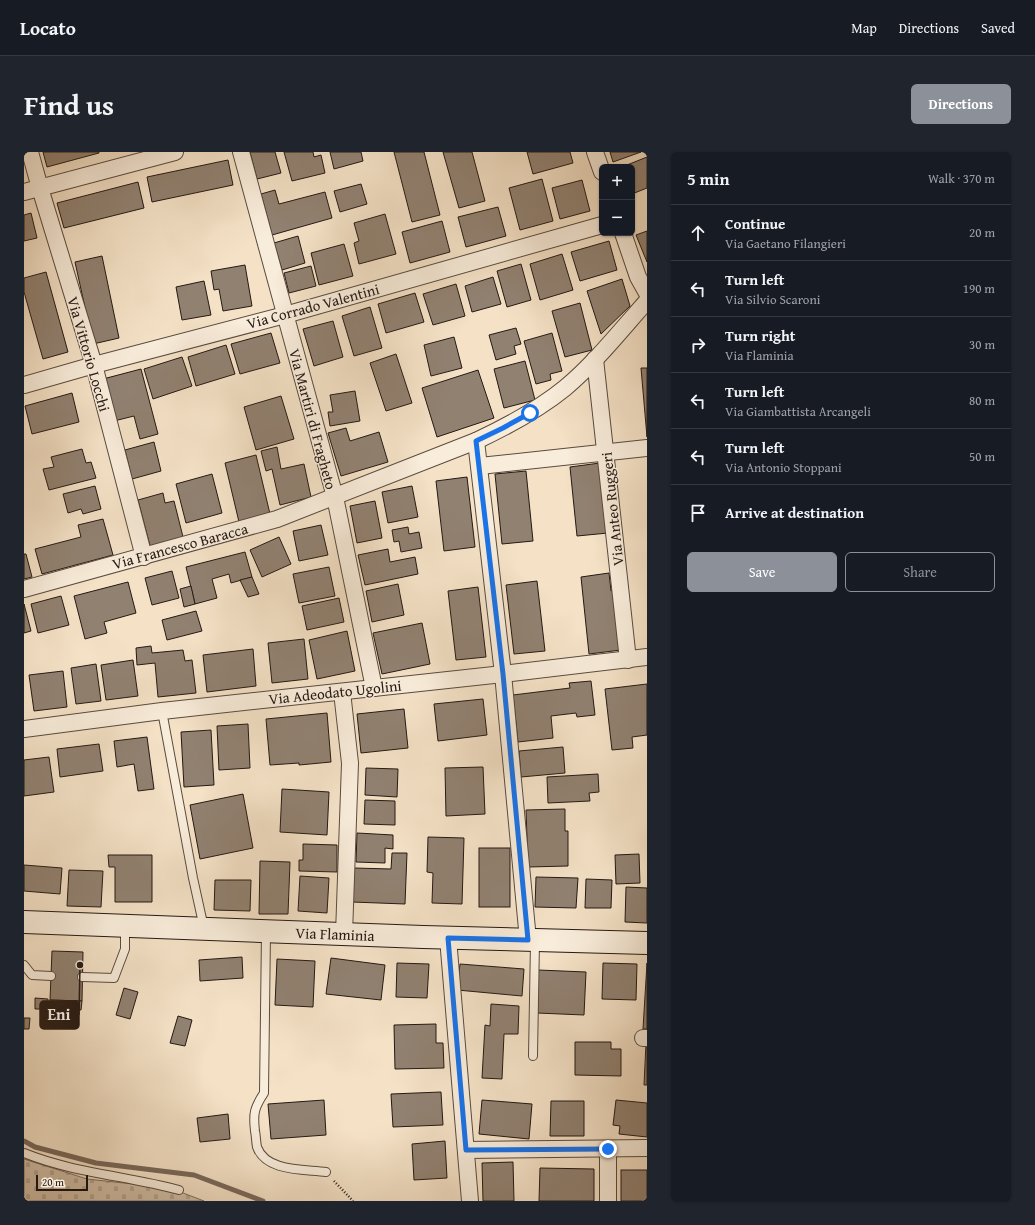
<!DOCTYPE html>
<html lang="en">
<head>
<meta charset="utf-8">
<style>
  :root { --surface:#171b24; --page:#20242c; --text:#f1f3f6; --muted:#9ea1a6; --line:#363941; --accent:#8c9099 }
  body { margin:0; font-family:"Gentium Book Plus",serif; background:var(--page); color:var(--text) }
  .controls { position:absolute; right:12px; top:12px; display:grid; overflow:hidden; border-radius:6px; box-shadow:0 1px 3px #0004 }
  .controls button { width:36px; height:36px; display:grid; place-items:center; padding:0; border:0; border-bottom:1px solid var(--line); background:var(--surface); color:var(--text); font:20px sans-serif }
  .scale { position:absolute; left:12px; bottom:10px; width:52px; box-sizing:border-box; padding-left:4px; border:2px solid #251914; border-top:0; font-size:11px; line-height:14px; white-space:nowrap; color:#251914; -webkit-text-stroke:3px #f8ecda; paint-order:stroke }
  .stop { position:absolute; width:12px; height:12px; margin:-9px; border:3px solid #1a73e8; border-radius:50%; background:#fff }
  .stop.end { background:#1a73e8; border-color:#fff; box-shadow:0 1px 4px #0008 }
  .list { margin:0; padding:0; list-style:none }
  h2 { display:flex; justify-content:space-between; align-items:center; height:52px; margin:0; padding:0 16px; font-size:17px }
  h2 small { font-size:13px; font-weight:400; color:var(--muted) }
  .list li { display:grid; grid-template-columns:26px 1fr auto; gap:12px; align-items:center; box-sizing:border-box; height:56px; padding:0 16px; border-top:1px solid var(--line) }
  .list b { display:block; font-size:15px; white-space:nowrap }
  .list p { margin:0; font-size:13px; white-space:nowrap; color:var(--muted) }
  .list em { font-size:13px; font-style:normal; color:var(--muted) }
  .actions { display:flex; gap:8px; padding:12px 16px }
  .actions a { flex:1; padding:9px 0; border:1px solid var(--accent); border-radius:6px; text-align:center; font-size:14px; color:var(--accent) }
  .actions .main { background:var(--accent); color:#fff }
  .icon { flex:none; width:22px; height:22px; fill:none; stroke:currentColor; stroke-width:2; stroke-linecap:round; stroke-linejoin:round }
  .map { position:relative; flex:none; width:623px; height:1049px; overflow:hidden; border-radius:6px }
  header { display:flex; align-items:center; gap:24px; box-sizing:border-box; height:56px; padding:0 20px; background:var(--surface); border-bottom:1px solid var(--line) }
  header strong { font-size:19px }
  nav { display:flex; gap:22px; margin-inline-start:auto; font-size:14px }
  .intro { display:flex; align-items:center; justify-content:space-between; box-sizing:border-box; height:96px; padding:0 24px }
  h1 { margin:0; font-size:28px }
  .button { padding:10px 18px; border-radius:6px; background:var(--accent); color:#fff; font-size:14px; font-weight:700 }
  main { display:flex; gap:24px; padding:0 24px }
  aside { flex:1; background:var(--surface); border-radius:6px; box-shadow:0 1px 3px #0004 }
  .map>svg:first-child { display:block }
</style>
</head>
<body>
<header>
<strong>Locato</strong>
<nav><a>Map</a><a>Directions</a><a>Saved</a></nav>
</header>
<div class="intro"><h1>Find us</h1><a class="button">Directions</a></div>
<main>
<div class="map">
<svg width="623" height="1049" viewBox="0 0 623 1049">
  <defs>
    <pattern id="cemetery-stones" width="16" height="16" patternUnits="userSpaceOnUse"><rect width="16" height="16" fill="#d1bfa8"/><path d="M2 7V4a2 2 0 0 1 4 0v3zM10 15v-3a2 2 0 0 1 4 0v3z" fill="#b3a490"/></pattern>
  </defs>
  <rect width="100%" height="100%" fill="#f4e1c6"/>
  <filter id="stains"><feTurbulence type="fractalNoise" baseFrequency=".005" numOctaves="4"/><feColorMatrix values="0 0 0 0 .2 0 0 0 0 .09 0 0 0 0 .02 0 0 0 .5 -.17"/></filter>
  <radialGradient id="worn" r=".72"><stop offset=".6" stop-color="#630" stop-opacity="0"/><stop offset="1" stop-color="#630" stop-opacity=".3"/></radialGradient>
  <path fill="url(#cemetery-stones)" stroke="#7b6c5e" d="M0,1007l63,20 83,9 34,13h-180z"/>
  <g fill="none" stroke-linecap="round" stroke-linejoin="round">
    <path stroke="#77685a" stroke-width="5" d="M0,989l11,6 61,16 98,12 69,26"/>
  </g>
  <g fill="#918171" stroke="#251914">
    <path d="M19,0h56v1l-52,14z"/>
    <path d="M226,0h25l6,21 -24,6z"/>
    <path d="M260,0h29l1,5 7,-2 4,18 -33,8z"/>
    <path d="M306,0h31l2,9 -29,8z"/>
    <path d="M370,0h30l16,63 -28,7z"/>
    <path d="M419,0h29l13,49 -26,7z"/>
    <path d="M503,0h43l3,11 -40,11z"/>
    <path d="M586,0h31l-28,10z"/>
    <path d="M623,5v31l-15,6v-27h-10z"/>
    <path d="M204,8l5,25 -81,17 -5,-25z"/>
    <path d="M518,27l11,42 -33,9 -11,-42z"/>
    <path d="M558,28l8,31 -30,8 -8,-31z"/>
    <path d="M114,30l6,26 -80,20 -7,-25z"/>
    <path d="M337,32l6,20 -27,8 -6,-21z"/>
    <path d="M251,38l4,14 46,-12 7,26 -60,17 -11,-41z"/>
    <path d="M474,55l8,29 -40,11 -8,-30z"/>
    <path d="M7,61l6,25 -13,3v-26z"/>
    <path d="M361,62l11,40 -37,10 -5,-21 5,-2 -5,-18z"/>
    <path d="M418,69l8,31 -40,11 -8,-31z"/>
    <path d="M623,79v31l-11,-27z"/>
    <path d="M274,84l7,27 -23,7 -8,-27z"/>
    <path d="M585,89l8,29 -37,11 -9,-29z"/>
    <path d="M320,92l9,32 -34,9 -8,-32z"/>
    <path d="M538,102l11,36 -33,10 -10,-36z"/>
    <path d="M78,104l17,82 -26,6 -18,-82z"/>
    <path d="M497,112l10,36 -24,7 -10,-36z"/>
    <path d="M221,113l7,41 -29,5 -4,-22 -5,1 -3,-19z"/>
    <path d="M287,114l5,20 -27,7 -5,-20z"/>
    <path d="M22,120l22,80 -25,7 -19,-67v-14z"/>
    <path d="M469,125l8,27 -29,8 -7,-26z"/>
    <path d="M598,127l8,27 -29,28 -14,-43z"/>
    <path d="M180,129l7,34 -29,5 -6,-33z"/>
    <path d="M432,132l9,32 -32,9 -10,-31z"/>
    <path d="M391,141l9,29 -38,11 -8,-29z"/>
    <path d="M556,151l12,47 -27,7 -13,-46z"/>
    <path d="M346,155l12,41 -28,8 -12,-40z"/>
    <path d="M309,169l10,36 -29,9 -11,-37z"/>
    <path d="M492,176l5,16 -7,2 2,8 -20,6 -7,-25z"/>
    <path d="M247,181l9,30 -40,11 -9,-30z"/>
    <path d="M528,181l10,38 -12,3 1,6 -15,4 -12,-43z"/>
    <path d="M430,185l8,31 -31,8 -7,-31z"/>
    <path d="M202,193l9,29 -39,12 -8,-29z"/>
    <path d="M372,202l16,49 -26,8 -16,-48z"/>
    <path d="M158,205l10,29 -39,13 -9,-30z"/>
    <path d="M501,209l10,39 -31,8 -10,-39z"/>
    <path d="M617,216h6v69z"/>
    <path d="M117,217l17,65 -18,5 -6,-23 -20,5 -11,-42z"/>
    <path d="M454,218l16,48 -57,19 -15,-49z"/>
    <path d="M331,239l5,30 -30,5 -2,-14h5l-3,-17z"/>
    <path d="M48,241l7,29 -47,12 -7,-28z"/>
    <path d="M257,244l13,43 -38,11 -12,-43z"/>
    <path d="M322,276l4,13 29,-9 9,30 -47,14 -13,-43z"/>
    <path d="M130,290l7,29 -29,8 -7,-29z"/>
    <path d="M253,295l4,22 23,-5 7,33 -31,8 -8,-36 -6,2 -5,-20z"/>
    <path d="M58,297l4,14 5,-1 5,16 -47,12 -6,-21 11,-2 -3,-10z"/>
    <path d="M232,303l14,59 -31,8 -14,-59z"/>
    <path d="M576,311l8,70 -31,3 -7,-69z"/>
    <path d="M502,319l7,70 -31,3 -7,-70z"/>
    <path d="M188,322l10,39 -36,10 -10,-39z"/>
    <path d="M443,325l8,70 -31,4 -8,-70z"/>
    <path d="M71,334l6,23 -18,5 -2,-5 -13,4 -5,-19z"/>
    <path d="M388,334l6,31 -30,6 -6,-31z"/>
    <path d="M139,341l2,10 9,-2 9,36 -33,9 -12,-46z"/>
    <path d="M351,349l7,37 -25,5 -7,-37z"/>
    <path d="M79,367l10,36 -71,19 -7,-25 46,-12 -3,-12z"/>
    <path d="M297,373l7,30 -29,6 -6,-30z"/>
    <path d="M384,375l1,7 10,-2 3,16 -21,4 -2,-11 -5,1 -2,-12z"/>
    <path d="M255,385l12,27 -29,13 -12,-27z"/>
    <path d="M364,397l2,13 25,-5 3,17 -53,11 -7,-30z"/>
    <path d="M221,400l7,25 -21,6 -2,-9 -17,5 5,19 -22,6 -9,-37z"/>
    <path d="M0,402h2l6,23 -8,2z"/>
    <path d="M305,415l6,29 -36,7 -6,-29z"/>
    <path d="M148,419l7,27 -27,7 -7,-27z"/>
    <path d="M585,421l2,18 4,-1 6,60 -32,4 -8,-77z"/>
    <path d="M228,425l7,17 -11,3 -8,-17z"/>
    <path d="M513,429l8,70 -31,3 -8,-69z"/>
    <path d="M104,430l8,31 -32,9 3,11 -22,6 -11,-43z"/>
    <path d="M374,432l6,31 -32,7 -6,-31z"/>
    <path d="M167,434l4,18 -11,3 -4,-18z"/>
    <path d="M454,435l8,70 -30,3 -8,-69z"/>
    <path d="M37,444l8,29 -31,8 -7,-29z"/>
    <path d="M315,446l5,24 -37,8 -5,-24z"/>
    <path d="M0,452l7,27 -7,2z"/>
    <path d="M172,459l6,20 -35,9 -5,-20z"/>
    <path d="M398,471l8,41 -48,10 -9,-41z"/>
    <path d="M323,479l8,40 -38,8 -8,-39z"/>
    <path d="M280,487l4,40 -36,4 -4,-40z"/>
    <path d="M127,494l1,7 31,-3 2,11 7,-1 4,33 -38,4 -3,-34 -18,2 -1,-17z"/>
    <path d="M229,497l3,37 -49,6 -4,-37z"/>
    <path d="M109,508l5,36 -32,4 -5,-35z"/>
    <path d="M72,512l5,37 -25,3 -5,-36z"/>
    <path d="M39,519l4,36 -33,4 -5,-36z"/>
    <path d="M567,529l4,34 -18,2 -1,-4 -25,3 2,22 -35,4 -5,-47 57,-7 -1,-5z"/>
    <path d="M623,532v51l-15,2 1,11 -21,2 -7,-61z"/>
    <path d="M459,547l4,36 -49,6 -4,-37z"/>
    <path d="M380,557l4,39 -47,5 -4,-39z"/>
    <path d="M303,561l4,49 -32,3v-2l-29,2 -4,-46z"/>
    <path d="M224,572l2,44 -31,2 -2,-44z"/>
    <path d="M187,578l3,55 -30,2 -3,-55z"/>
    <path d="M123,585l7,52 -16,2 -4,-27 -17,3 -3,-26z"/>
    <path d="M75,592l4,27 -43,6 -3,-28z"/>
    <path d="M539,595l2,26 -44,4 -2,-26z"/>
    <path d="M25,605l5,35 -30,4v-36z"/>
    <path d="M459,615l2,47 -39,2 -1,-48z"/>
    <path d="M342,616l32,1 -1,28 -32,-2z"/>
    <path d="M574,622l1,18 -10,1 1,8 -42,2 -1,-26z"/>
    <path d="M258,637l47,3 -2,43 -47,-3z"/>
    <path d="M219,642l10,54 -53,11 -10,-54z"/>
    <path d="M341,648l30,1v24l-31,-1z"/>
    <path d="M541,657v22h3v35l-40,1 -2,-57z"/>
    <path d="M333,681l36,2v14l-8,-1v15l-29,-1z"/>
    <path d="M404,685l36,1 -2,66 -30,-1 1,-30 -6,-1z"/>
    <path d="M279,692l34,1v27l-38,-1v-11h4z"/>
    <rect x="455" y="696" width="31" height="59"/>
    <path d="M368,701h15l-2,51 -53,-2 2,-34 37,1z"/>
    <path d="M615,702l1,29 -24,1 -1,-29z"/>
    <path d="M84,703h44v47h-37v-35h-6z"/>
    <path d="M236,709l30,1 -2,52h-29z"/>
    <path d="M0,713l38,3 -2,26 -36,-3z"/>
    <path d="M45,718l34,1 -2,36 -34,-1z"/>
    <path d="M276,724l29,2 -2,35 -29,-2z"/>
    <path d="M512,725l42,1 -2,30 -41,-1z"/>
    <path d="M562,727l26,1 -1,28h-26z"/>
    <path d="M191,728h36l-1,31 -36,-1z"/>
    <path d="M602,735l21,1v35l-22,-1z"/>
    <path d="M28,799l31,1 -1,49 -32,-1z"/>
    <path d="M218,805l1,21 -43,3 -1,-21z"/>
    <path d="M307,806l54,7 -4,35 -55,-6z"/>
    <path d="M253,807l38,2 -2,46 -38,-2z"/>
    <path d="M373,811l32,1 -2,34 -31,-1z"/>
    <path d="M579,811l34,1 -1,36 -34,-1z"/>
    <path d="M623,811v66h-4z"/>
    <path d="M436,812l64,5 -2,27 -65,-6z"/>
    <path d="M514,818l48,2 -2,43 -47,-2z"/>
    <path d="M100,836l14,4 -8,27 -14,-4z"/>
    <path d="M11,846l13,1v10h-13z"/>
    <path d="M26,848l32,1 -1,9 -31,-1z"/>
    <path d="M467,852l28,2 -1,28h-14l-2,45 -20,-1 3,-53 5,1z"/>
    <path d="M154,864l14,4 -7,26 -15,-3z"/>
    <path d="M0,866h6l-1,11h-5z"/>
    <path d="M412,872v19h7l1,25 -49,1 -1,-44z"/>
    <path d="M551,890h36v7h10v27l-46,-1z"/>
    <path d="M622,891h1v42h-3z"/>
    <path d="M417,940l2,33 -50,2 -2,-33z"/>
    <path d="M300,948l2,35 -55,4 -3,-35z"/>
    <path d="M458,948l50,4 -3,35 -50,-5z"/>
    <path d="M592,948l31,3v34l-28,-3 1,-8 -7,-1z"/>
    <path d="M527,949h33v35h-34z"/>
    <path d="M204,962l2,25 -30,3 -3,-24z"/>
    <path d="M421,989l2,37 -33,2 -2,-36z"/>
    <path d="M489,1010l1,39h-31l-1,-38z"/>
    <path d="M516,1016l54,1v32h-55z"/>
    <rect x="597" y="1018" width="26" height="31"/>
  </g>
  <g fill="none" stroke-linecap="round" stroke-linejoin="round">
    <defs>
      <g id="lane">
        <path d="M138,559l31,167 11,50"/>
        <path d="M242,780l-2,161c-10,15 -11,21 -9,38 1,5 1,11 2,16 9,25 47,22 69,25"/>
        <path d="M0,813l8,10 19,1"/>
        <path d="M58,825l32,1 11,-29v-23"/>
        <path d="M509,904l2,-115"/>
        <path d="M0,1001c49,20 104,23 155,37"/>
      </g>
      <g id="street">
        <path d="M6,0l10,36 54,177 50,192"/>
        <path d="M217,0l94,345 39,191"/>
        <path d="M571,0l7,20"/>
        <path d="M0,40l151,-40"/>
        <path d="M599,81l15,44 9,16"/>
        <path d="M571,207l33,301"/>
        <path d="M0,233l70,-20 191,-50 317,-90"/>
        <path d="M452,289l27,233 25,266"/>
        <path d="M456,314l167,-18"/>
        <path d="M0,437l253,-70 199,-78c32,-15 62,-31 89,-53 31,-26 56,-58 82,-87"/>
        <path d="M318,540l8,71 -6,171"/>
        <path d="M0,577l138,-18 341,-37 144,-17"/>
        <path d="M424,786l22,263"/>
        <path d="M619,886h4"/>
        <path d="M584,997v52"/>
        <path d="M442,998l181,-2"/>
      </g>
      <path id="secondary" d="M0,770l399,15 224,6"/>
    </defs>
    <use href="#lane" stroke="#594b40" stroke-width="10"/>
    <use href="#street" stroke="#594b40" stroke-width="18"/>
    <use href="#secondary" stroke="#251914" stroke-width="24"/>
    <path stroke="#251914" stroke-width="2.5" stroke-dasharray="1 2" stroke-linecap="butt" d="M310,1029l19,20"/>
    <use href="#lane" stroke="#f8ecda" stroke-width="8"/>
    <use href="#street" stroke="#f8ecda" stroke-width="16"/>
    <use href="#secondary" stroke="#f8ecda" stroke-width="22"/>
  </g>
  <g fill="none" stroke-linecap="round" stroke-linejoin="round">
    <path stroke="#1a73e8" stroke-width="5" d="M506,261l-27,15 -27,13 27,233 25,266 -80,-2 18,212 142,-1"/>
  </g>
  <g text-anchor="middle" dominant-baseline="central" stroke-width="3" stroke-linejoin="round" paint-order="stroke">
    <g font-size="15" fill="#251914" stroke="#f8ecda">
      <text transform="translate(289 154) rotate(-15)">Via Corrado Valentini</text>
      <text transform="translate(65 202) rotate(74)">Via Vittorio Locchi</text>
      <text transform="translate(289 267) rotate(75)">Via Martiri di Fragheto</text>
      <text transform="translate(588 357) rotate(-96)">Via Anteo Ruggeri</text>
      <text transform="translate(156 394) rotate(-15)">Via Francesco Baracca</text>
      <text transform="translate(311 540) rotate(-6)">Via Adeodato Ugolini</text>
      <text transform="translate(311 782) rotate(2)">Via Flaminia</text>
    </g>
  </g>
  <path fill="none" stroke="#251914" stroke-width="1.5" d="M56 813L55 863"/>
  <circle fill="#251914" stroke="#f8ecda" stroke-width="1.5" cx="56" cy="813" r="4"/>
  <rect fill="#251914" stroke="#251914" stroke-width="1.5" x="16" y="849" width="39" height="28" rx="4"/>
  <g font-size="16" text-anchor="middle" font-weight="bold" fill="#fff">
    <text x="35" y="868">Eni</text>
  </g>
  <rect width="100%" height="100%" filter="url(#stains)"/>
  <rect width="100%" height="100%" fill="url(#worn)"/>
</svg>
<div class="controls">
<button>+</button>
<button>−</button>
</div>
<div class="scale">20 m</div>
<div class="stop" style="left:506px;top:261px"></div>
<div class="stop end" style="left:584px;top:997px"></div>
</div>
<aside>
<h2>5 min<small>Walk · 370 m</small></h2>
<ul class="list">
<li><svg class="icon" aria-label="ahead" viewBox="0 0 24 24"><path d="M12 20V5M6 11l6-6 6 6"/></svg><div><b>Continue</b><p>Via Gaetano Filangieri</p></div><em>20 m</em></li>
<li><svg class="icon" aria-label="left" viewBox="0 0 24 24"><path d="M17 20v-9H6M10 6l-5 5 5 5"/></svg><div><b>Turn left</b><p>Via Silvio Scaroni</p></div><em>190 m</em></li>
<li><svg class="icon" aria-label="right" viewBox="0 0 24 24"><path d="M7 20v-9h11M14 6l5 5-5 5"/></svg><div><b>Turn right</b><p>Via Flaminia</p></div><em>30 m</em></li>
<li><svg class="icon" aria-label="left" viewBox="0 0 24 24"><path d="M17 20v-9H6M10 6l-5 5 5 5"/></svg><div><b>Turn left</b><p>Via Giambattista Arcangeli</p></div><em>80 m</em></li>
<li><svg class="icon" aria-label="left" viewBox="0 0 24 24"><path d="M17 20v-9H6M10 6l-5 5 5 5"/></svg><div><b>Turn left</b><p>Via Antonio Stoppani</p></div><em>50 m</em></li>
<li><svg class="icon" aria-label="arrive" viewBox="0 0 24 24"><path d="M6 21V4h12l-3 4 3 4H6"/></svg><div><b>Arrive at destination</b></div></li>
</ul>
<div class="actions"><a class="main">Save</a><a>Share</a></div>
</aside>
</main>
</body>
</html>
